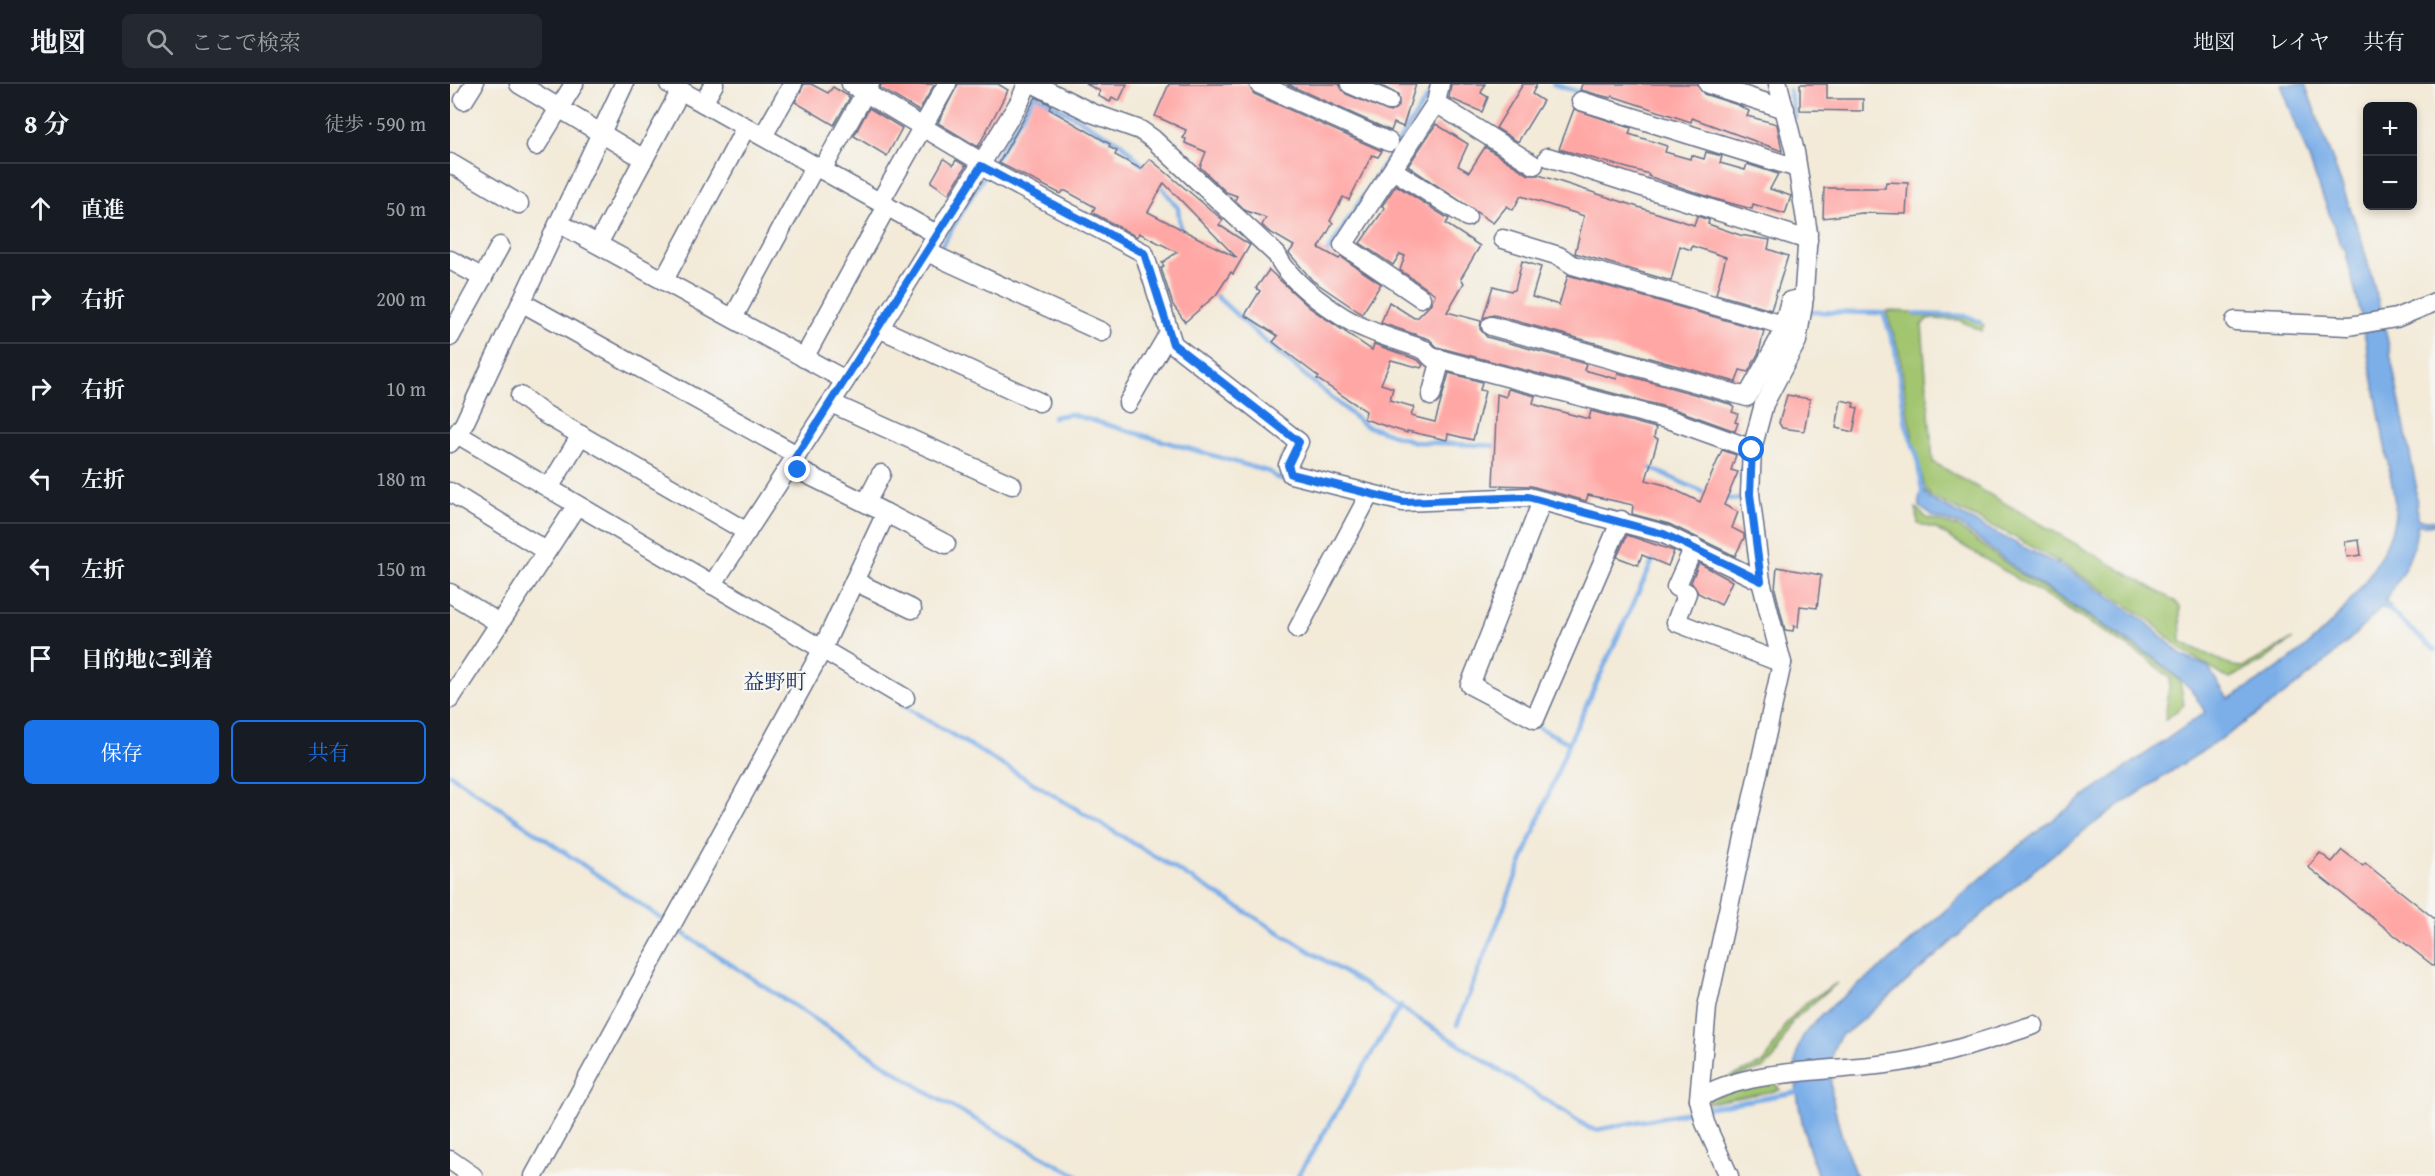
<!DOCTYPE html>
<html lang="ja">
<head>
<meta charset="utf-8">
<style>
  :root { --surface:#171b24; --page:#242831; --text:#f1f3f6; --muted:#9ea1a6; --line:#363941; --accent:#1a73e8 }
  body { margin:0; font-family:"Gentium Book Plus","Noto Serif JP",serif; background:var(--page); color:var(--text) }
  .controls { position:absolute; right:18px; top:18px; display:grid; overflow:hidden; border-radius:9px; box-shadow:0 3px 9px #0003 }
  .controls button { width:54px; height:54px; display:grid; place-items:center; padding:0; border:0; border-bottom:2px solid var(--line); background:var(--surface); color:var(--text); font:30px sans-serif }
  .stop { position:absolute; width:18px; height:18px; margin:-14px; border:4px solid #1a73e8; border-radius:50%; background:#fff }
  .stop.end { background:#1a73e8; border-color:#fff; box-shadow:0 2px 6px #0008 }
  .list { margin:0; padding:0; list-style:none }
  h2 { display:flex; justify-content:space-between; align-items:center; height:78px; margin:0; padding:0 24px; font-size:26px }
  h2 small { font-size:20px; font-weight:400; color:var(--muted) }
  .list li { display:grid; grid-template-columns:39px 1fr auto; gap:18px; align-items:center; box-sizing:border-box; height:90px; padding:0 24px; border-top:2px solid var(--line) }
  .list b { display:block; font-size:22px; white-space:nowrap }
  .list em { font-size:20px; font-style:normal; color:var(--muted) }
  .actions { display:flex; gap:12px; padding:18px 24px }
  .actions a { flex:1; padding:14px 0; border:2px solid var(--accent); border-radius:9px; text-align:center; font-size:21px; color:var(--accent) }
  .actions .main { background:var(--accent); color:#fff }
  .icon { flex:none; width:33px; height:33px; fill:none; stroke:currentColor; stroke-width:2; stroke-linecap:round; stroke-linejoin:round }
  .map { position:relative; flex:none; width:1985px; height:1092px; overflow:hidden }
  header { display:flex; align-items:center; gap:36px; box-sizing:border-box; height:84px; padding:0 30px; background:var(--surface); border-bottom:2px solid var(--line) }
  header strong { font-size:28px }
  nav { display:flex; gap:33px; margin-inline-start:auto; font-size:21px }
  .search { width:420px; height:54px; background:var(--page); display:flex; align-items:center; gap:15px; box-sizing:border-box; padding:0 21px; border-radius:9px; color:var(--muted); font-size:22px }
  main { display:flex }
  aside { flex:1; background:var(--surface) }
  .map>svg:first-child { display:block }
</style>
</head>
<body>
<header>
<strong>地図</strong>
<div class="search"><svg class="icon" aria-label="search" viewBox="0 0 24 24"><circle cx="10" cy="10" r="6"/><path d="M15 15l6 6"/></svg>ここで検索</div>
<nav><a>地図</a><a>レイヤ</a><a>共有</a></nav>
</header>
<main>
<aside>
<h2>8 分<small>徒歩 · 590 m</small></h2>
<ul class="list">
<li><svg class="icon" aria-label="ahead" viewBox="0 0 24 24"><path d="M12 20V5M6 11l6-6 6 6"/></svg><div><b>直進</b></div><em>50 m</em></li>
<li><svg class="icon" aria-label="right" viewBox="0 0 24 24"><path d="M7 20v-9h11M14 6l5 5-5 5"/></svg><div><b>右折</b></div><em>200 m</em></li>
<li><svg class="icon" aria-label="right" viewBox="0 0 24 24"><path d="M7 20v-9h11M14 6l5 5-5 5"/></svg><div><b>右折</b></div><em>10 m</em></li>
<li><svg class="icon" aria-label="left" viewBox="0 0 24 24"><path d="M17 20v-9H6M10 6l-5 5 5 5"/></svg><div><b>左折</b></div><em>180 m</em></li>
<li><svg class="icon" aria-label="left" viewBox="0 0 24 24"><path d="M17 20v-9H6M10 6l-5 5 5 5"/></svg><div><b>左折</b></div><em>150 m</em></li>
<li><svg class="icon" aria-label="arrive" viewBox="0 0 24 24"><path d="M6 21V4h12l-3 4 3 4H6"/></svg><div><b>目的地に到着</b></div></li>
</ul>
<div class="actions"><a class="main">保存</a><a>共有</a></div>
</aside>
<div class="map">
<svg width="1985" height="1092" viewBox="0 0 1985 1092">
  <rect width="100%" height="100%" fill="#f6f6f2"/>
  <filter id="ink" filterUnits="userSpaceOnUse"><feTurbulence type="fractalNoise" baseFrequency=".0167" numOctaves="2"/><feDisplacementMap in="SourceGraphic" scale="12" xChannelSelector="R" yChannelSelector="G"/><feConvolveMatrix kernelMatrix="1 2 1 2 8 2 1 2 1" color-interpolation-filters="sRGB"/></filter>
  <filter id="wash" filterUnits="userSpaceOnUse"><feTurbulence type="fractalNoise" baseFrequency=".008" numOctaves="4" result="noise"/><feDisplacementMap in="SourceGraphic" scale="24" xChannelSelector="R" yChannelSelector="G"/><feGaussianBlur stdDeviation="1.35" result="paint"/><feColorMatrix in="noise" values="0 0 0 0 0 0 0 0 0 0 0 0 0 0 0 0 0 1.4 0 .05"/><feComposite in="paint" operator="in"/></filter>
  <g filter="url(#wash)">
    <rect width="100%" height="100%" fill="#f3ead8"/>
    <g fill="#a2c56f" stroke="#5e7a66" stroke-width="1.5">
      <path d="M1436,227l27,1 2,4 53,2 16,7 -3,6 -22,-11 -32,-1 -5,6 11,137 242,139 5,6 1,35 51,24 12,1 49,-28 -30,22 -33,17 -5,-1 -43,-27 -33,-30 -78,-51 -62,-35 -78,-37 -7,-11 -15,-65 -10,-69z"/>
      <path d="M1466,424l11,10 31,9 64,48 130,82 28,24 4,24 -19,15 5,-42 -25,-21 -209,-128 -18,-5z"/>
      <path d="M1387,899l-44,37 -18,37 -11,11 -54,18 55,-24 20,-37 19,-21z"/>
      <path d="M1323,996l7,10 -72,13 1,-5z"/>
    </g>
    <path fill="#7bafe8" stroke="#4b6fa3" stroke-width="1.5" d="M1831,0h24l56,154 24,89 31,158 1,34 18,2v4h-18c-1,28 -17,54 -32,76l6,6 -3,4 -7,-4c-80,91 -191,148 -289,218 -87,63 -163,141 -246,208h-4c-3,6 -9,14 -10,21 -7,36 11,89 24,122h-38c-12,-31 -31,-103 -18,-134 11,-26 64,-60 87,-79 40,-35 78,-72 119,-106 63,-53 133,-97 199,-145l-14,-23 -38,-32 -131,-84 -62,-48 -26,-8 -14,-10 -1,-9 4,-9 7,10 140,72 76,51 37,34 25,11 20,32c58,-32 108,-70 143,-127 11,-17 23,-39 24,-59 0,-8 -1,-16 -2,-23l-32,-175 -17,-70 -2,3z"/>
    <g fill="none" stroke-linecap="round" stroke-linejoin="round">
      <g stroke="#7bafe8" stroke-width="4.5">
        <path d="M1103,0l32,10"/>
        <path d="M1339,6l6,27"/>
        <path d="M584,10l87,49 27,27"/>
        <path d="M541,82l44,-72"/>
        <path d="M709,99l19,25 3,26"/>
        <path d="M487,169l49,-80"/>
        <path d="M875,172l104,-161"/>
        <path d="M1363,193l4,-18 -1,-28"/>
        <path d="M762,208l54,50 98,83 51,17 84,4"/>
        <path d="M1356,228l77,1 12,35 11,77 11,31 6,43"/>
        <path d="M1465,230l52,2 13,6"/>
        <path d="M603,333l17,-3 200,58 7,6 12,3"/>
        <path d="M1196,382l63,29"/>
        <path d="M1292,396l1,-22"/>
        <path d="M1273,414l19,2v-6"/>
        <path d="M973,426l42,-2"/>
        <path d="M1935,522l50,44"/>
        <path d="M452,621c232,137 461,276 687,423l7,2 102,-20"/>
        <path d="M1084,641l35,18"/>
        <path d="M0,690l218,149"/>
        <path d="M225,844l258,168 145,80"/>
        <path d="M1007,941l112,-282 91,-198"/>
        <path d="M1256,1024l98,-17"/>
        <path d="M848,1092l103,-171"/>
      </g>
    </g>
    <g id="blocks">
      <g fill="#ffa7a5" fill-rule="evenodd">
        <path d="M354,0h7l17,9 5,-6 17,10 -16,28 -39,-23z"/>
        <path d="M431,0h52l1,1 -15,26 -39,-23z"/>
        <path d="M508,0h40l10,6 -30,57 -40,-24z"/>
        <path d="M636,0h41l-8,17 -7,-4 -2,5 -12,-6 2,-5z"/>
        <path d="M719,0h79l6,10 128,57 -4,6 -6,-2 -23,45 -6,-3 -13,24 3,2 -14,25 20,11 2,-2 40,27 -19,30 -50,-34 -23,-27 5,-7 -26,-15 -6,-6 4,-7 -20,-7 -11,-11 2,-4 -11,-4 -26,-25 6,-15 -21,-9 1,-4 -3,-1 3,-8 -31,-14z"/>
        <path d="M837,0h52l7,10 44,18 9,-6 -1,-11 -20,-11h38l-13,43 -9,-4 -3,8z"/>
        <path d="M1001,0h34l-4,9 7,4 -6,15 -33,-14z"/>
        <path d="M1073,0h14l-5,10 11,7 -25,41 -22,-14z"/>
        <path d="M1132,0h115l7,10 34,11 11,6 -2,5 30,8 5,27 -90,-33 -1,4 -79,-26 -1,2 -31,-8z"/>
        <path d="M1350,0h27v15h36v12l-63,-1z"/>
        <path d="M586,13l15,8 -2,4 61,35 -1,3 8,4 -2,4 26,14 9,-10 73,61 -4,5 31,20 -17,29 -2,-2 -15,23 -31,27 -12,-17 -12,-37 3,-2 -2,-3 15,-11 -38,-19 -2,4 -40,-22 -5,-2 3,-6 -29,-16h-3l-2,3 -62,-31zM714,99l33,34 40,41 -89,-46z"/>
        <path d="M419,24l33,20 -15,28 -33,-20z"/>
        <path d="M1124,25l57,19 -2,6 38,12 -2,6 25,7 1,-4 13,4 2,-7 16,4 -2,7 25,7 2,-6 31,10 -8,15 21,7 -6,18 -32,-10 -1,5 -37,-10 -67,-23 1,-2 -90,-25z"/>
        <path d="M986,40l32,20 -10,22 11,6 16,-25 44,28h10l155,50 3,-9 12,4 -1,4 32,11 30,5 -2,9 20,7 -17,54 -55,-16 10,-37 -34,-11 -1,4 -11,-4 -9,35 -96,-28 9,-37 -9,-3 -54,-17 -8,14 -6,-4 -14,17 -85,-57z"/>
        <path d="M494,75l9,6 3,-5 10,6 -17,28 -18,-12z"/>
        <path d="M1436,98l22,1 -2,31 -44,-1 -39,5 1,-30h61z"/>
        <path d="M946,101l53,34 -3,5 34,22 -19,32 3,5 -17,29 34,9 -1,8 7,8 99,27 -2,6 33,9 1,-6 112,31 4,3 -2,5 6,2 -3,8 3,1 -3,8 -58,-21 -240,-63 -8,-8 -48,-16 8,-21 25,16 4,-1 12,-12 5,-11 -35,-24 5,-14 -5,-2 -7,11 -33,-22 25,-35 -3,-2z"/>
        <path d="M1072,177l19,6 -9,30 27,8 9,-30 196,56 -5,21 -11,20 -8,-2 -4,12 -242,-67 -11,3 10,-32 18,5 4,-1z"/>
        <path d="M819,186l41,38 62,42 2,-6 44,16 5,5 -2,3 -30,-8 -10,24 12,4 -3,12 24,7 -3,9 24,6 14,-49 33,9 -2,8 5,1 -12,49 -25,-6 -1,6 -40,-9v2l-43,-14 2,-8 -49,-32 2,-2 -46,-35 5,-6 -33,-21 15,-24 -4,-3z"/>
        <path d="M1058,305l27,7 -2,7 3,2 53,14 2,-8 65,17 -2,9 4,2 -12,41 19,5 35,17 22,-52 14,5 -5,15 7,2 -14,33 14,7 -6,16 12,6v4l-9,18 -66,-32 -37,-10 1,-9 -45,-10 -2,6 -55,-15 -38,-1 4,-91 9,3z"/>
        <path d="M1337,311l23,4 -6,32 -22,-3 -3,-5z"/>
        <path d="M1391,316l13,3 -1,4 5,1 -5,24 -17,-4z"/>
        <path d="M1177,451l47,16 -6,15 -26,-11 -4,10 -21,-8z"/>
        <path d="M1909,456l2,15 -14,2 -2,-15z"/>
        <path d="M1249,479l33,18 -11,24 -23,-12 -7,-11z"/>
        <path d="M1327,483l44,8 -4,33 -17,-2 -2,21 -4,-1 -1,5 -8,-1 -10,-41z"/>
        <path d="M1892,766l21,16 2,-3 70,56v48l-127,-100 12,-14 12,9z"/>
      </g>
    </g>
  </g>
  <g filter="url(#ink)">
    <use href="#blocks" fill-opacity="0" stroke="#677089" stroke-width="1.5"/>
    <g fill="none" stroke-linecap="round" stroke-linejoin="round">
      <defs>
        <g id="street">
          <path d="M69,0l125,75"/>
          <path d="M219,0l269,151"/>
          <path d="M401,0l132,79"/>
          <path d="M584,0l58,29 48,17 13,9 124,116c13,28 63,64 92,75 18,8 38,13 56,20l6,7 243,64 78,28"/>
          <path d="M809,0l130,58"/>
          <path d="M900,0l39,17"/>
          <path d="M1258,0l77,25"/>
          <path d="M14,16l10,-16"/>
          <path d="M1131,17l216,67"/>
          <path d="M253,19l11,-19"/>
          <path d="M986,19l98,62"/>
          <path d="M313,52l30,-52"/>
          <path d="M86,62l38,-62"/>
          <path d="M1098,73l260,83"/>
          <path d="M0,79l69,41"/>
          <path d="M531,82l163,87 29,91 126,98 -11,23 3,9 112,28 125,-5 136,37 97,47"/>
          <path d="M372,86l48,-86"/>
          <path d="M943,86l74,47"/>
          <path d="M430,118l67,-118"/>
          <path d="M116,143l279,153"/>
          <path d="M1053,155l56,17 14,9 210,60"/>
          <path d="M148,160l83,-154"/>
          <path d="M477,168l175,80"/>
          <path d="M0,176l33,18"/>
          <path d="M214,196l82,-153"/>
          <path d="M971,214l-78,-53 93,-142 4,-19"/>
          <path d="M71,218l276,153"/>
          <path d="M283,234l82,-152"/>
          <path d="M1785,237l114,5 47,-8 39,-16"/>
          <path d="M1041,242l256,71 33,-59 10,-37 14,-3"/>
          <path d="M429,244l160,74"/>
          <path d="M0,253l50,-91"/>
          <path d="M354,274l83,-152"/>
          <path d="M70,312l21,16 206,120"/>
          <path d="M981,312l10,-37"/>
          <path d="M381,319l181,82"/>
          <path d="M678,319l41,-70"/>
          <path d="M7,350l448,264"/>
          <path d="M0,359l14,-19 160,-340"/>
          <path d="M99,404l32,-53"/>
          <path d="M0,408l96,59"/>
          <path d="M1092,417l-72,184 65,34 86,-199"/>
          <path d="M416,419l15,-29"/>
          <path d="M436,429l60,31"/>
          <path d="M1244,463l-18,40 11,6 -11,29 106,41"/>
          <path d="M404,497l58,28"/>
          <path d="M262,501l163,-250 145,-234 7,-17"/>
          <path d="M0,509l49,30"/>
          <path d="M848,545l71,-134"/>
          <path d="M0,615l127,-194"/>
          <path d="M1249,1015c45,-32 147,-27 202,-37 46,-8 90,-23 133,-37"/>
          <path d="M0,1076l23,16"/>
          <path d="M84,1092l286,-522 66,-141 -96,-47"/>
          <path d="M1279,1092l-24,-53 -6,-24 8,-92 75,-344 -21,-82 -11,-87 2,-45 12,-45 33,-63 6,-36 5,-72 -13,-81 -17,-68"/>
        </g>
      </defs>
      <use href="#street" stroke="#677089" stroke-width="21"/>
      <use href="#street" stroke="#fff" stroke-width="18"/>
    </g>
  </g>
  <g fill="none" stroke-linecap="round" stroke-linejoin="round" filter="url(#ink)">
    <path stroke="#1a73e8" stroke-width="8" d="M348,386l-8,-4 191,-300 163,87 29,91 126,98 -11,23 3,9 113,28 124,-5 136,37 97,47 -11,-87 2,-44"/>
  </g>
  <g text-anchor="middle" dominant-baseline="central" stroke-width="4.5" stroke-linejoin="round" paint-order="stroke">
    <g font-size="21" fill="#1b2f5e" stroke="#f6f6f2">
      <text x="325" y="597">益野町</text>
    </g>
  </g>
</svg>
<div class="controls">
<button>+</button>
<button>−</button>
</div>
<div class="stop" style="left:1302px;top:366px"></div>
<div class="stop end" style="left:348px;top:386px"></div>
</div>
</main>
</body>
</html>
